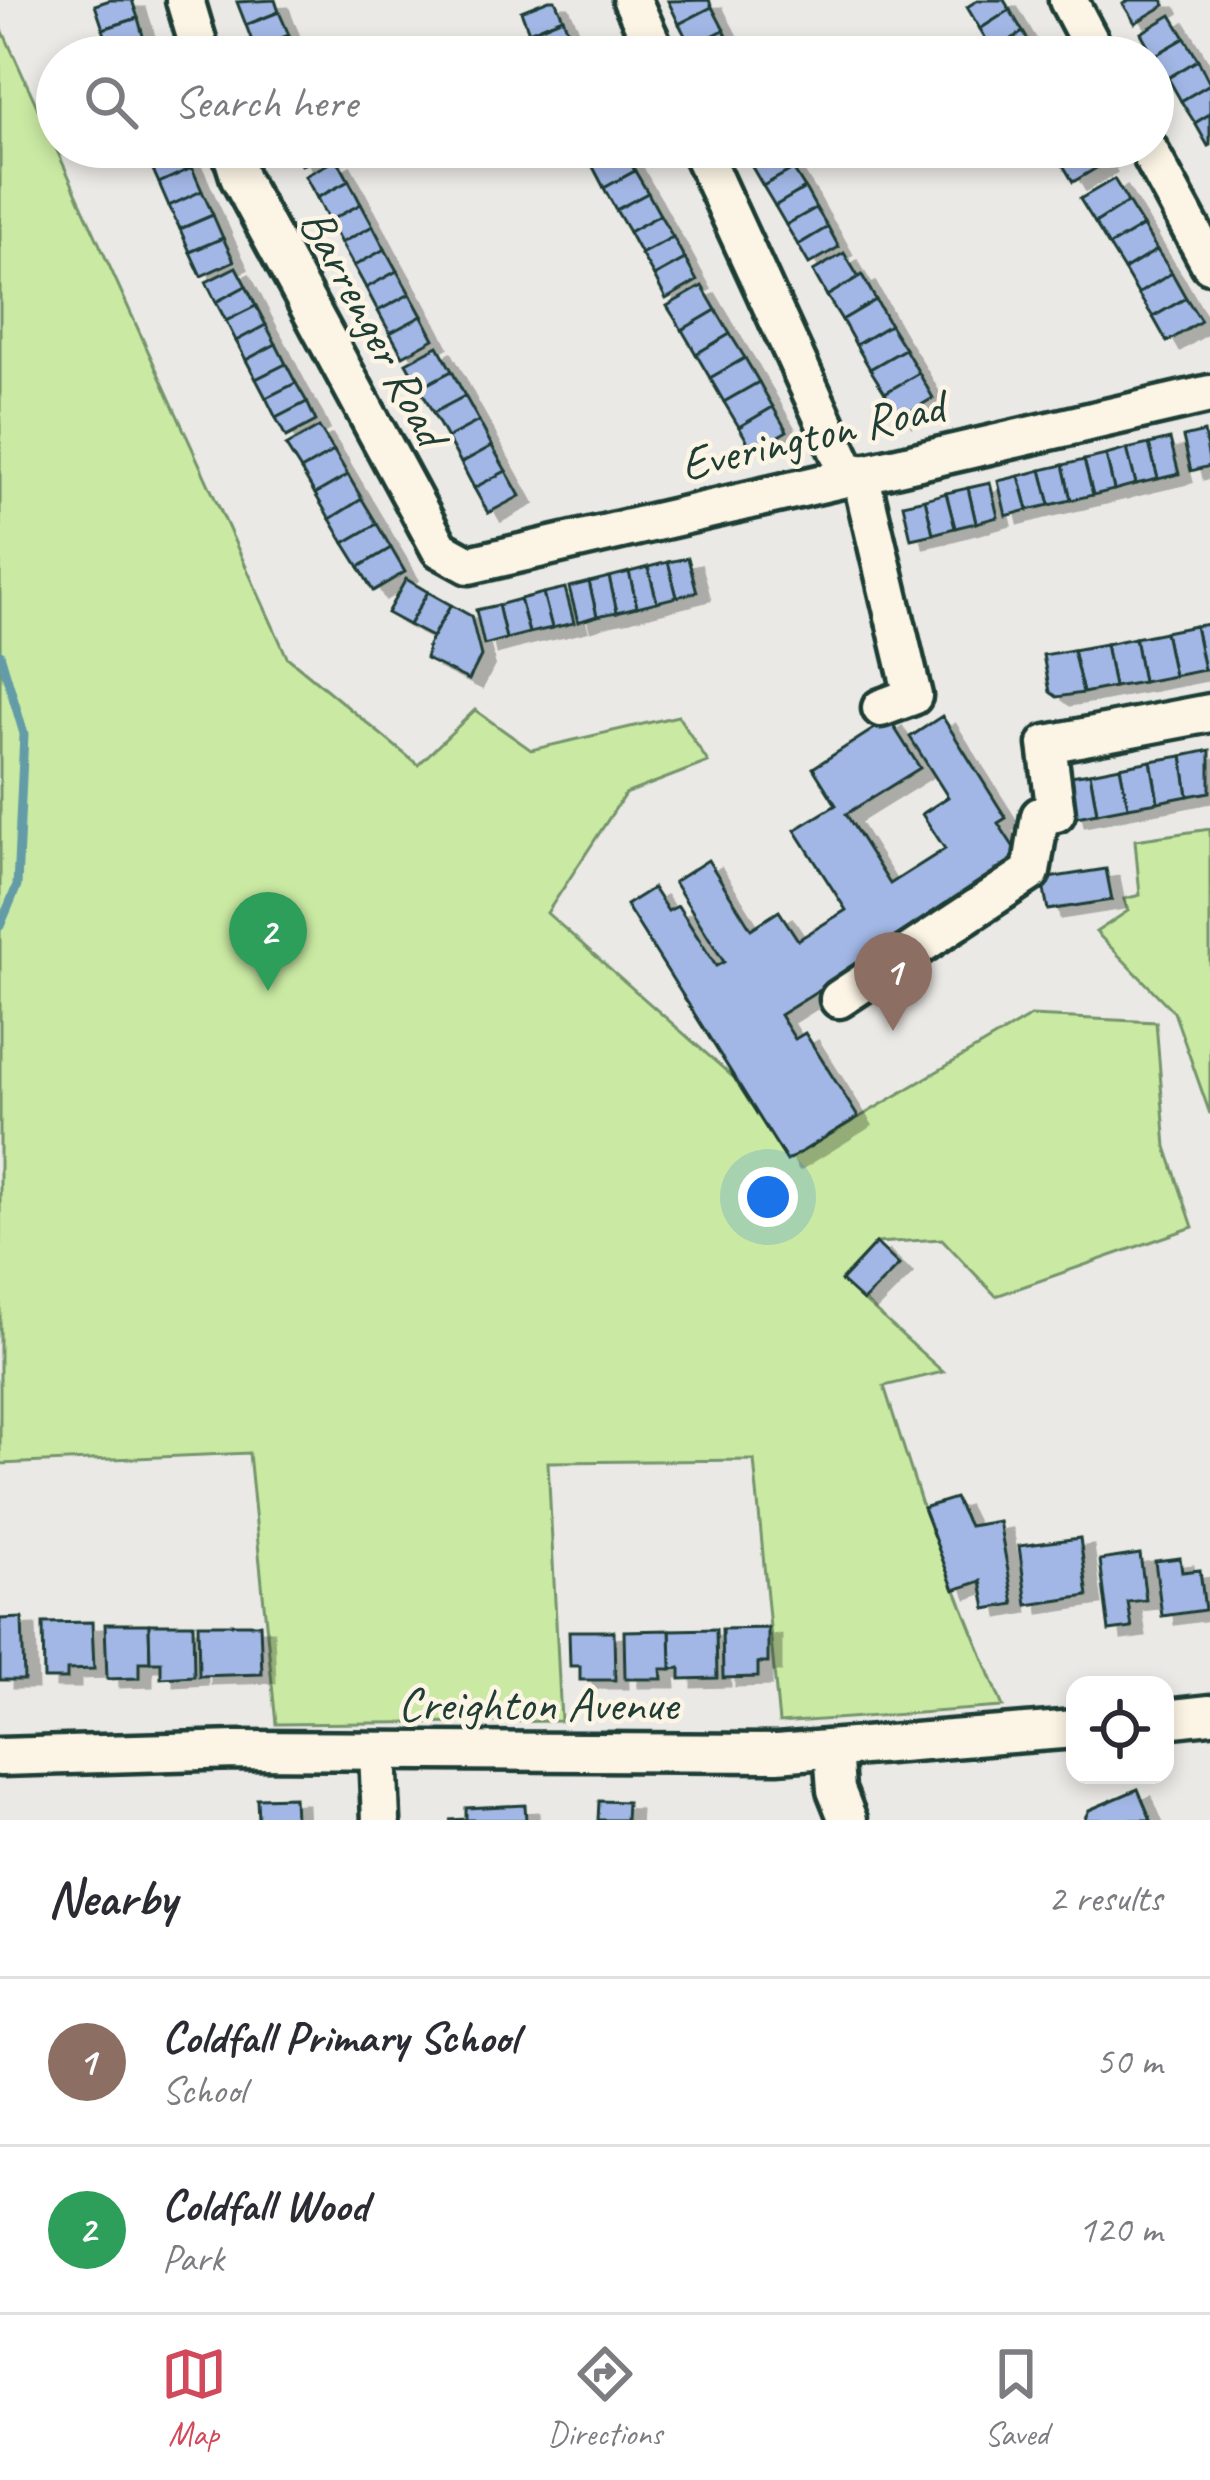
<!DOCTYPE html>
<html lang="en">
<head>
<meta charset="utf-8">
<style>
  :root { --surface:#fff; --page:#f2f2f3; --text:#2b2b33; --muted:#7c7c81; --line:#e1e1e2; --accent:#d1495b }
  body { margin:0; font-family:Caveat,sans-serif; background:var(--page); color:var(--text) }
  .controls { position:absolute; right:36px; bottom:36px; display:grid; overflow:hidden; border-radius:24px; box-shadow:0 6px 18px #0003 }
  .controls button { width:108px; height:108px; display:grid; place-items:center; padding:0; border:0; border-bottom:3px solid var(--line); background:var(--surface); color:var(--text); font:60px sans-serif }
  .you { position:absolute; left:768px; top:1197px; width:42px; height:42px; margin:-30px; border:9px solid #fff; border-radius:50%; background:#1a73e8; box-shadow:0 0 0 18px #1a73e833 }
  .badge { display:grid; place-items:center; width:78px; height:78px; border-radius:50%; background:var(--accent); color:#fff; font-size:39px; font-weight:700 }
  .pin { position:absolute; translate:-50% -99px; filter:drop-shadow(0 3px 6px #0008) }
  .pin::after { content:''; position:absolute; top:63px; width:42px; height:36px; background:inherit; clip-path:polygon(0 0,100% 0,50% 100%) }
  .list { margin:0; padding:0; list-style:none }
  h2 { display:flex; justify-content:space-between; align-items:center; height:156px; margin:0; padding:0 48px; font-size:51px }
  h2 small { font-size:39px; font-weight:400; color:var(--muted) }
  .list li { display:grid; grid-template-columns:78px 1fr auto; gap:36px; align-items:center; box-sizing:border-box; height:168px; padding:0 48px; border-top:3px solid var(--line) }
  .list b { display:block; font-size:45px; white-space:nowrap }
  .list p { margin:0; font-size:39px; white-space:nowrap; color:var(--muted) }
  .list em { font-size:39px; font-style:normal; color:var(--muted) }
  .icon { flex:none; width:66px; height:66px; fill:none; stroke:currentColor; stroke-width:2; stroke-linecap:round; stroke-linejoin:round }
  .map { position:relative; flex:none; width:1210px; height:1820px; overflow:hidden }
  .search { position:absolute; background:var(--surface); box-shadow:0 6px 18px #0003; left:36px; right:36px; top:36px; height:132px; display:flex; align-items:center; gap:30px; box-sizing:border-box; padding:0 42px; border-radius:66px; color:var(--muted); font-size:45px }
  .sheet { height:492px; background:var(--surface) }
  nav { display:flex; justify-content:space-around; align-items:center; box-sizing:border-box; height:168px; border-top:3px solid var(--line); background:var(--surface); font-size:33px; color:var(--muted) }
  nav a { display:grid; justify-items:center; gap:6px }
  nav .on { color:var(--accent) }
  .map>svg:first-child { display:block }
</style>
</head>
<body>
<div class="map">
<svg width="1210" height="1820" viewBox="0 0 1210 1820">
  <defs>
    <filter id="shadow"><feDropShadow dx="13" dy="8" stdDeviation="0" flood-color="#0004"/></filter>
  </defs>
  <rect width="100%" height="100%" fill="#eae9e5"/>
  <filter id="ink" filterUnits="userSpaceOnUse"><feTurbulence type="fractalNoise" baseFrequency=".00833" numOctaves="2"/><feDisplacementMap in="SourceGraphic" scale="24" xChannelSelector="R" yChannelSelector="G"/><feConvolveMatrix kernelMatrix="1 2 1 2 8 2 1 2 1" color-interpolation-filters="sRGB"/></filter>
  <g filter="url(#ink)">
    <g fill="#caeaa3" stroke="#74946c" stroke-width="3">
      <path d="M0,25l287,632 131,108 57,-55 56,40 147,-34 30,46 -83,32 -78,119 187,165 53,82 244,-144 125,6 10,125 27,80 -197,69 -54,-57 -66,4 -35,37 102,92 -59,14 39,122 80,199 -224,16 -25,-263 -206,2 13,259 -285,3 -27,-271 -249,11z"/>
      <path d="M1210,829v285l-36,-102 -78,-80 32,-21 -4,-12 16,-4 -5,-55z"/>
    </g>
    <g fill="none" stroke-linecap="round" stroke-linejoin="round">
      <path stroke="#649ca7" stroke-width="9" d="M0,654l24,80 -7,152 -17,40"/>
    </g>
    <g fill="#a2b7e5" stroke="#1f3d34" stroke-width="3" filter="url(#shadow)">
      <path d="M110,0h22l6,18 -35,11 -8,-24z"/>
      <path d="M275,0l4,12 -33,13 -9,-23z"/>
      <path d="M549,0h6l8,18 -34,14 -8,-21z"/>
      <path d="M709,0l3,7 -33,17 -11,-23z"/>
      <path d="M978,0h26l6,10 -30,19 -13,-22z"/>
      <path d="M1129,0h33l3,5 -30,18 -12,-19z"/>
      <path d="M712,7l12,23 -33,17 -12,-23z"/>
      <path d="M1010,10l13,22 -30,19 -13,-22z"/>
      <path d="M279,12l10,23 -34,14 -9,-24z"/>
      <path d="M1171,15l14,23 -31,18 -13,-23z"/>
      <path d="M138,18l7,25 -34,10 -8,-24z"/>
      <path d="M563,18l8,21 -33,13 -9,-20z"/>
      <path d="M724,30l11,23 -39,4 -5,-10z"/>
      <path d="M1023,32l14,22 -40,3 -4,-6z"/>
      <path d="M289,35l8,22h-39l-3,-8z"/>
      <path d="M1185,38l13,22 -30,18 -14,-22z"/>
      <path d="M571,39l7,18h-38l-2,-5z"/>
      <path d="M145,43l5,14h-38l-1,-4z"/>
      <path d="M1198,60l12,24 -29,17 -13,-23z"/>
      <path d="M1210,84v30l-15,9 -14,-22z"/>
      <path d="M1210,114v31l-2,1 -13,-23z"/>
      <path d="M176,147h6l10,21 -33,15 -11,-24z"/>
      <path d="M293,147h39l2,6 -33,12z"/>
      <path d="M582,147h41v1l-31,17z"/>
      <path d="M741,147h39l2,3 -30,17z"/>
      <path d="M1082,147h11l10,17 -30,18 -13,-22z"/>
      <path d="M623,148l12,23 -31,17 -12,-23z"/>
      <path d="M782,150l11,19 -30,17 -11,-19z"/>
      <path d="M337,159l12,22 -32,17 -12,-22z"/>
      <path d="M192,168l10,23 -33,15 -10,-23z"/>
      <path d="M793,169l12,19 -30,18 -12,-20z"/>
      <path d="M635,171l13,22 -32,17 -12,-22z"/>
      <path d="M1114,179l14,23 -33,21 -15,-24z"/>
      <path d="M349,181l12,23 -32,17 -12,-23z"/>
      <path d="M805,188l11,20 -30,17 -11,-19z"/>
      <path d="M202,191l11,24 -33,14 -11,-23z"/>
      <path d="M648,193l12,22 -31,17 -13,-22z"/>
      <path d="M1128,202l15,24 -34,20 -14,-23z"/>
      <path d="M361,204l12,22 -32,17 -12,-22z"/>
      <path d="M816,208l12,19 -30,18 -12,-20z"/>
      <path d="M213,215l10,23 -33,14 -10,-23z"/>
      <path d="M660,215l13,22 -32,17 -12,-22z"/>
      <path d="M373,226l12,23 -31,17 -13,-23z"/>
      <path d="M1143,226l14,24 -33,20 -15,-24z"/>
      <path d="M828,227l11,20 -30,17 -11,-19z"/>
      <path d="M673,237l12,22 -31,17 -13,-22z"/>
      <path d="M223,238l11,23 -33,15 -11,-24z"/>
      <path d="M385,249l12,22 -31,17 -12,-22z"/>
      <path d="M1157,250l15,23 -34,21 -14,-24z"/>
      <path d="M844,253l15,25 -32,18 -14,-25z"/>
      <path d="M685,259l12,22 -31,18 -12,-23z"/>
      <path d="M236,267l10,19 -30,16 -10,-20z"/>
      <path d="M397,271l13,23 -32,17 -12,-23z"/>
      <path d="M1172,273l14,25 -33,19 -15,-23z"/>
      <path d="M862,275l14,25 -34,20 -15,-24z"/>
      <path d="M246,286l10,20 -30,15 -10,-19z"/>
      <path d="M702,286l14,24 -34,20 -15,-24z"/>
      <path d="M410,294l12,22 -32,17 -12,-22z"/>
      <path d="M1186,298l15,23 -34,21 -14,-25z"/>
      <path d="M876,300l14,25 -34,20 -14,-25z"/>
      <path d="M256,306l10,19 -30,16 -10,-20z"/>
      <path d="M716,310l14,24 -34,20 -14,-24z"/>
      <path d="M422,316l12,23 -31,17 -13,-23z"/>
      <path d="M266,325l10,19 -30,16 -10,-19z"/>
      <path d="M890,325l15,24 -35,20 -14,-24z"/>
      <path d="M730,334l15,24 -35,20 -14,-24z"/>
      <path d="M276,344l10,20 -30,15 -10,-19z"/>
      <path d="M438,346l14,25 -32,17 -14,-25z"/>
      <path d="M905,349l14,24 -34,20 -15,-24z"/>
      <path d="M745,358l14,24 -35,20 -14,-24z"/>
      <path d="M286,364l10,19 -30,15 -10,-19z"/>
      <path d="M452,371l13,25 -32,17 -13,-25z"/>
      <path d="M919,373l14,25 -34,20 -14,-25z"/>
      <path d="M759,382l14,25 -34,20 -15,-25z"/>
      <path d="M296,383l11,19 -31,16 -10,-20z"/>
      <path d="M465,396l14,25 -32,17 -14,-25z"/>
      <path d="M307,402l9,19 -30,16 -10,-19z"/>
      <path d="M773,407l14,24 -34,20 -14,-24z"/>
      <path d="M479,421l13,25 -31,17 -14,-25z"/>
      <path d="M319,427l15,24 -33,19 -15,-24z"/>
      <path d="M1204,432l6,34 -19,5 -8,-34z"/>
      <path d="M1170,439l9,35 -21,5 -9,-35z"/>
      <path d="M1149,444l9,35 -22,5 -9,-35z"/>
      <path d="M492,446l14,25 -32,17 -13,-25z"/>
      <path d="M1127,449l9,35 -22,6 -8,-35z"/>
      <path d="M334,451l14,24 -33,19 -14,-24z"/>
      <path d="M1106,455l8,35 -21,5 -9,-35z"/>
      <path d="M1084,460l9,35 -22,5 -8,-35z"/>
      <path d="M1063,465l8,35 -21,5 -9,-35z"/>
      <path d="M1041,470l9,35 -22,5 -9,-34z"/>
      <path d="M506,471l14,25 -32,17 -14,-25z"/>
      <path d="M348,475l14,24 -32,20 -15,-25z"/>
      <path d="M1019,476l9,34 -22,6 -8,-35z"/>
      <path d="M990,483l8,34 -22,6 -8,-35z"/>
      <path d="M968,488l8,35 -21,5 -9,-35z"/>
      <path d="M946,493l9,35 -22,6 -8,-35z"/>
      <path d="M362,499l15,25 -33,19 -14,-24z"/>
      <path d="M925,499l8,35 -22,5 -8,-35z"/>
      <path d="M377,524l14,24 -32,19 -15,-24z"/>
      <path d="M391,548l14,24 -32,19 -14,-24z"/>
      <path d="M688,558l9,34 -20,5 -9,-35z"/>
      <path d="M668,562l9,35 -20,5 -9,-35z"/>
      <path d="M648,567l9,35 -20,5 -8,-35z"/>
      <path d="M629,572l8,35 -20,5 -8,-35z"/>
      <path d="M609,577l8,35 -20,4 -8,-34z"/>
      <path d="M406,579l22,13 -19,33 -22,-12z"/>
      <path d="M589,582l8,34 -19,6 -9,-35z"/>
      <path d="M565,588l9,35 -22,5 -9,-35z"/>
      <path d="M428,592l23,13 -19,32 -23,-12z"/>
      <path d="M543,593l9,35 -23,5 -9,-34z"/>
      <path d="M520,599l9,34 -23,6 -8,-34z"/>
      <path d="M451,605l20,11 10,40 -12,24 -43,-21 2,-14z"/>
      <path d="M498,605l8,34 -22,6 -8,-35z"/>
      <path d="M1210,624v45l-6,1 -9,-44z"/>
      <path d="M1195,626l9,44 -30,6 -9,-44z"/>
      <path d="M1165,632l9,44 -31,6 -8,-44z"/>
      <path d="M1135,638l8,44 -29,5 -8,-43z"/>
      <path d="M1106,644l8,43 -31,6 -10,-43z"/>
      <path d="M1073,650l10,43 -26,4 -7,-5 -7,-37z"/>
      <path d="M942,716l64,102 -8,5 26,40 -244,152 15,24 10,-6 53,84 -71,44 -161,-256 27,-17 15,23 10,-5 38,60 8,-4 -50,-80 34,-22 43,69 28,-18 19,29 48,-30 -51,-80 41,-25 -23,-37 76,-49 31,49 -74,46 44,70 55,-35 -23,-35 26,-17 -38,-60z"/>
      <path d="M1210,750v42l-22,4 -6,-40z"/>
      <path d="M1182,756l6,40 -30,6 -7,-41z"/>
      <path d="M1151,761l7,41 -30,5 -8,-40z"/>
      <path d="M1120,767l8,40 -31,6 -7,-40z"/>
      <path d="M1090,773l7,40 -25,5 -8,-41z"/>
      <path d="M1106,869l6,31 -64,10 -6,-31z"/>
      <path d="M876,1243l23,22 -36,36 -22,-20z"/>
      <path d="M955,1498l14,28 30,-5 15,83 -28,5 -5,-28 -27,9 -31,-82z"/>
      <path d="M1080,1538l8,58 -61,9 -8,-59z"/>
      <path d="M1140,1554l6,46 -18,2 4,26 -23,3 -9,-71z"/>
      <path d="M1180,1558l2,14 18,-2 5,40 -43,6 -7,-55z"/>
      <path d="M22,1618l2,62h-24v-61z"/>
      <path d="M92,1622l2,47 -27,1v9h-23l-1,-56z"/>
      <path d="M105,1624h44l1,38h-11v16l-32,1z"/>
      <path d="M149,1624h44l1,52 -33,2v-16h-11z"/>
      <path d="M198,1624h62l2,50 -63,2z"/>
      <path d="M768,1628v35h-10v14l-35,1 -1,-49z"/>
      <path d="M716,1629l1,49 -37,1v-11l-9,1 -1,-39z"/>
      <path d="M670,1630l1,39h-10l1,10h-37l-1,-48z"/>
      <path d="M569,1631h45l1,49h-35v-14h-10z"/>
      <path d="M1138,1789l13,31h-67l5,-10z"/>
      <path d="M294,1797l1,23h-37l-1,-22z"/>
      <path d="M599,1801l28,1 -1,18h-28z"/>
      <path d="M525,1805l1,15h-77l17,-1v-11z"/>
    </g>
    <g fill="none" stroke-linecap="round" stroke-linejoin="round">
      <defs>
        <g id="minor">
          <path d="M185,0l17,57"/>
          <path d="M632,0l26,57"/>
          <path d="M1068,0l30,57"/>
          <path d="M230,147l10,32 200,370 29,16 741,-171"/>
          <path d="M699,147l150,328"/>
          <path d="M1147,147l63,117"/>
          <path d="M860,473l53,223 -32,12"/>
          <path d="M839,999l192,-127 9,-56 16,-3 -9,-69 163,-31"/>
          <path d="M1165,1719l45,-5"/>
          <path d="M833,1749l3,41 12,30"/>
          <path d="M378,1751l3,69"/>
          <path d="M0,1757l238,-7 539,3 298,-24"/>
        </g>
      </defs>
      <use href="#minor" stroke="#1f3d34" stroke-width="45"/>
      <use href="#minor" stroke="#fcf5e5" stroke-width="36"/>
    </g>
  </g>
  <g text-anchor="middle" dominant-baseline="central" stroke-width="9" stroke-linejoin="round" paint-order="stroke">
    <g font-size="48" fill="#1f3d34" stroke="#fcf5e5">
      <text transform="translate(374 327) rotate(62)">Barrenger Road</text>
      <text transform="translate(812 435) rotate(-13)">Everington Road</text>
      <text x="538" y="1704">Creighton Avenue</text>
    </g>
  </g>
</svg>
<div class="controls">
<button><svg class="icon" aria-label="locate" viewBox="0 0 24 24"><circle cx="12" cy="12" r="6"/><path d="M12 2v4M12 18v4M2 12h4M18 12h4"/></svg></button>
</div>
<div class="you"></div>
<div class="pin badge" style="left:893px;top:1031px;background:#8d6e63">1</div>
<div class="pin badge" style="left:268px;top:991px;background:#2e9e5b">2</div>
<div class="search"><svg class="icon" aria-label="search" viewBox="0 0 24 24"><circle cx="10" cy="10" r="6"/><path d="M15 15l6 6"/></svg>Search here</div>
</div>
<section class="sheet">
<h2>Nearby<small>2 results</small></h2>
<ul class="list">
<li><span class="badge" style="background:#8d6e63">1</span><div><b>Coldfall Primary School</b><p>School</p></div><em>50 m</em></li>
<li><span class="badge" style="background:#2e9e5b">2</span><div><b>Coldfall Wood</b><p>Park</p></div><em>120 m</em></li>
</ul>
</section>
<nav>
<a class="on"><svg class="icon" aria-label="map" viewBox="0 0 24 24"><path d="M3 6l6-2 6 2 6-2v14l-6 2-6-2-6 2zM9 4v14M15 6v14"/></svg>Map</a>
<a><svg class="icon" aria-label="directions" viewBox="0 0 24 24"><path d="M12 3l9 9-9 9-9-9zM9 14v-3h6M13 9l2 2-2 2"/></svg>Directions</a>
<a><svg class="icon" aria-label="saved" viewBox="0 0 24 24"><path d="M7 4h10v16l-5-4-5 4z"/></svg>Saved</a>
</nav>
</body>
</html>
